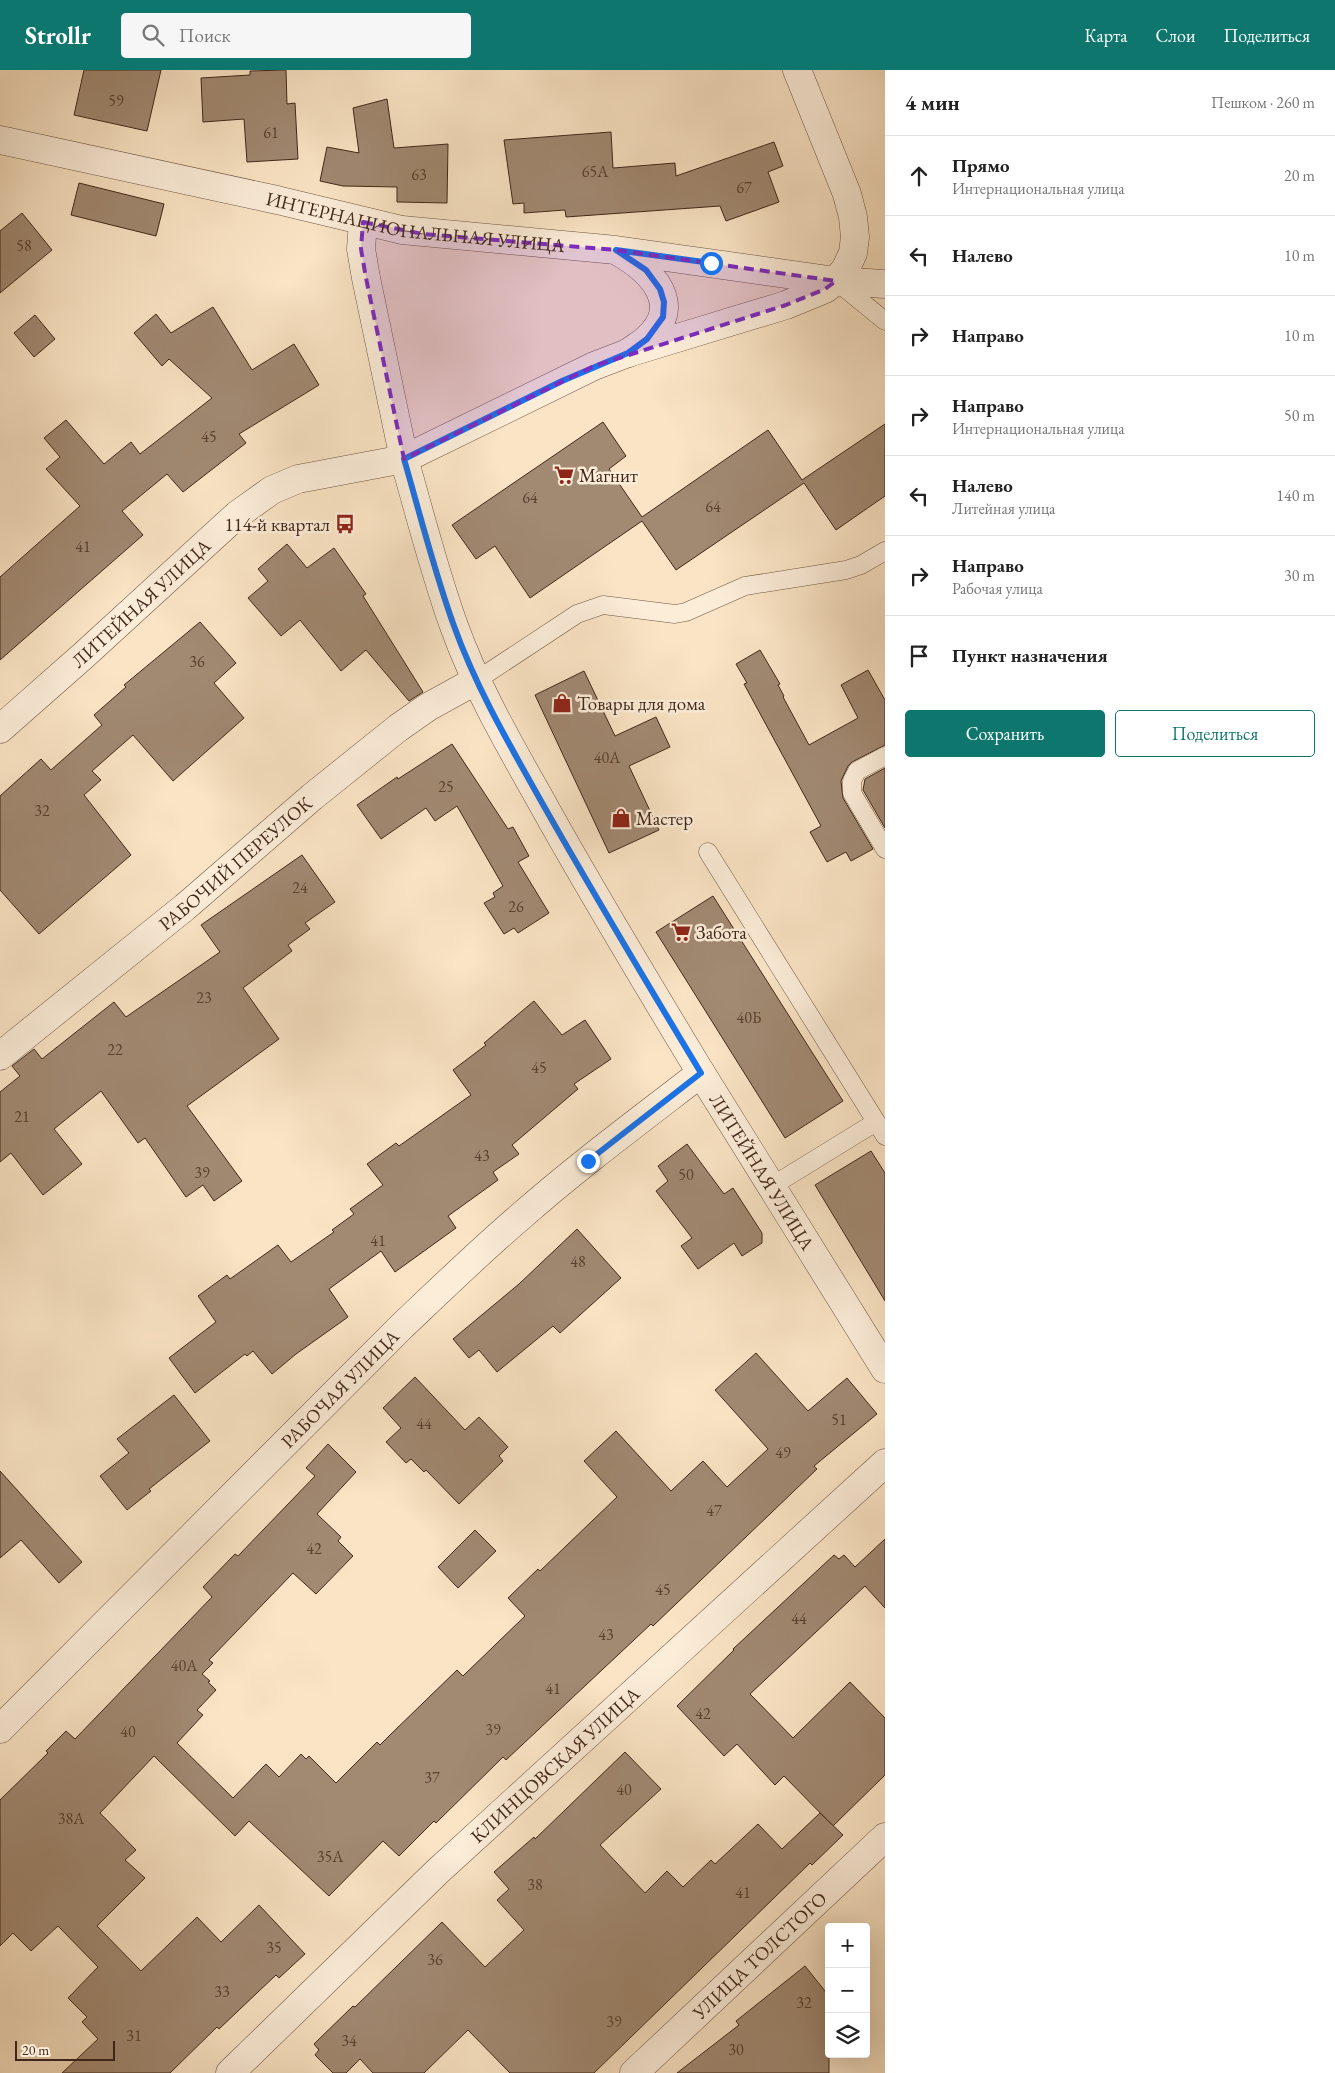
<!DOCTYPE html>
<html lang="ru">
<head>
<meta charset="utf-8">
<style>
  :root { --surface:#fff; --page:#f6f6f6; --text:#222; --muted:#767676; --line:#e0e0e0; --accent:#0f766e }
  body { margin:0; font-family:"EB Garamond",serif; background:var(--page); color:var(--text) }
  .controls { position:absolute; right:15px; bottom:15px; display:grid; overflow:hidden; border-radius:5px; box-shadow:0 5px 20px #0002 }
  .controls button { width:45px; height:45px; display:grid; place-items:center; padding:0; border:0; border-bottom:1px solid var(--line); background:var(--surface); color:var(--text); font:25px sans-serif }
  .scale { position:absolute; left:15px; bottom:12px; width:100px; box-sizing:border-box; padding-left:5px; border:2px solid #412719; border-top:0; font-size:14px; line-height:18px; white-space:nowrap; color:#412719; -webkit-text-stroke:4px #fcedd9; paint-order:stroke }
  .stop { position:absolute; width:15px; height:15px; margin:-11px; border:4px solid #1a73e8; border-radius:50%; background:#fff }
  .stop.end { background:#1a73e8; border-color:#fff; box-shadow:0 1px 5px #0008 }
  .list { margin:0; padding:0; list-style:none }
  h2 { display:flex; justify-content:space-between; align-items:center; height:65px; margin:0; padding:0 20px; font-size:21px }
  h2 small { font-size:16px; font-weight:400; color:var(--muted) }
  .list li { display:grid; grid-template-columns:32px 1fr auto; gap:15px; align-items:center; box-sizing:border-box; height:80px; padding:0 20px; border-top:1px solid var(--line) }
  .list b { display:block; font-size:19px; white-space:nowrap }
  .list p { margin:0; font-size:16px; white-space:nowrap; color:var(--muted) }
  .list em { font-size:16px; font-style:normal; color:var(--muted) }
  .actions { display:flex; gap:10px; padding:15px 20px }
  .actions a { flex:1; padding:11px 0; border:1px solid var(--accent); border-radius:5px; text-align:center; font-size:18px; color:var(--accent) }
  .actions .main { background:var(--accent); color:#fff }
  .icon { flex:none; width:28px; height:28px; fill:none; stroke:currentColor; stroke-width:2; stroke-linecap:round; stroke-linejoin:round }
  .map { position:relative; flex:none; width:885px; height:2003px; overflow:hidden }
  header { display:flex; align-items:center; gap:30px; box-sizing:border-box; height:70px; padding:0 25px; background:var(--accent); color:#fff }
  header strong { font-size:24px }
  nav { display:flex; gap:28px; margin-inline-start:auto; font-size:18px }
  .search { width:350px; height:45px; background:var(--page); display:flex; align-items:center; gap:12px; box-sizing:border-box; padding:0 18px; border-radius:5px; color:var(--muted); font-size:19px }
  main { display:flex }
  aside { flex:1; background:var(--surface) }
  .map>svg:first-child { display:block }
</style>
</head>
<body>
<header>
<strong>Strollr</strong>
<div class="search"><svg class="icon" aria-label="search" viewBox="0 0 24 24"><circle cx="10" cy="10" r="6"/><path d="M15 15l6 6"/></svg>Поиск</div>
<nav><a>Карта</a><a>Слои</a><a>Поделиться</a></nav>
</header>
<main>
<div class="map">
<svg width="885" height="2003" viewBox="0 0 885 2003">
  <rect width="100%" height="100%" fill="#fae4c5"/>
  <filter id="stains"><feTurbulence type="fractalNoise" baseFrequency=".004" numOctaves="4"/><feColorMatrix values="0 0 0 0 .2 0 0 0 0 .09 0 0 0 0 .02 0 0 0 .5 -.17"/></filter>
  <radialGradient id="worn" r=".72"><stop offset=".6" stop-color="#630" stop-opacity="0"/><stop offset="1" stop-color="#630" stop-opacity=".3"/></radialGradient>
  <g fill="#a18972" stroke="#412719">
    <path d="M84,0h77l-14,61 -73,-16z"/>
    <path d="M286,0l1,34 8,-1 3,56 -51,3 -3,-43 -41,3 -2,-44 49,-3v-4z"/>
    <path d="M387,29l7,49 54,-4 -1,59 -50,-1v-15l-54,-1 -23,-5 7,-34 32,6 -6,-45z"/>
    <path d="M611,62l2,36 62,-5 1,13 98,-34 9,24 -15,6 11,30 -53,19 -6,-15 -154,11 -1,-7 -41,3v-10l-11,1 -9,-64z"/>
    <path d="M79,113l85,21 -8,32 -85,-21z"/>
    <path d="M22,143l30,37 -52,43v-62z"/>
    <path d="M213,237l39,63 42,-26 25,41 -80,49 7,9 -63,49 -16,-18 -45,37 21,24 -143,125v-83l80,-71 -34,-37 14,-12 -16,-19 22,-18 38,44 27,-22 9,12 72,-56 -43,-39 -7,7 -28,-33 22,-19 15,19z"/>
    <path d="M35,245l20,24 -21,18 -20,-24z"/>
    <path d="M603,352l23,34 -17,13 33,48 126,-87 34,50 83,-56v72l-49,34 -32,-47 -128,87 -34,-49 -112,77 -35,-52 -19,13 -24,-34z"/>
    <path d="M287,474l20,24 27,-20 32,46 -3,2 60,96 -14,9 -43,-51 -25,21 -41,-51 -19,16 -33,-38 20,-17 -10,-12z"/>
    <path d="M200,552l36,41 -22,20 30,35 -71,63 -40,-46 -41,36 9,9 -17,15 47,60 -92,79 -39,-44v-94l41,-37 10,11 51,-45 -8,-10 32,-28 -2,-2z"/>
    <path d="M760,580l20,34 -2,1 6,11 -1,1 26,48 49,-27 -17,-33 27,-15 17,30v45l-33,17 -4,4 -7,15 2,17 30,51 -22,12 -5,-9 -19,10 -17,-30 11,-6 -77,-142 3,-1 -11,-19z"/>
    <path d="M584,601l31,65 41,-19 14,30 -41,19 30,64 -50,23 -74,-158z"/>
    <path d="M452,674l56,85 5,-2 16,29 -11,6 31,51 -31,20 -4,-5 -10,6 -20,-31 11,-6 -2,-4 10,-7 -46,-80 -22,15 -9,-13 -45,31 -24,-34 40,-28 1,2z"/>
    <path d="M885,698v60l-22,-38 2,-11z"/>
    <path d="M302,785l33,47 -30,21 5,6 -22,16 4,6 -49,37 36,51 -92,67 55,75 -28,20 -11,-16 -17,12 -41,-59 -7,5 -37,-52 -47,38 28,35 -39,31 -32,-42 -11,9v-70l20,-16 -8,-10 22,-17 8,10 72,-57 12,15 94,-65 -19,-27z"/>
    <path d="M713,826l130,205 -58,37 -129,-206z"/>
    <path d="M534,931l28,34 23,-15 26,39 -37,25 4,5 -66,56 7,9 -26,18 5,8 -50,36 8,12 -61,44 -14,-21 -52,38 19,28 -52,37 -24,20 -19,-23 -6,5 -2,-2 -50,39 -26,-35 47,-36 -18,-26 29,-21 3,4 48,-34 13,17 43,-30 -2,-2 22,-16 -4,-5 33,-24 -16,-21 29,-21 3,3 72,-51 -18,-25 33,-25 -2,-2z"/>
    <path d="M687,1074l37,50 9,-6 29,45v10l-20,13 -8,-13 -36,26 -17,-23 11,-8 -36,-47 12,-10 -10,-15z"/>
    <path d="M871,1081l14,22v128l-70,-116z"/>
    <path d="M577,1159l44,49 -61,55 -7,-7 -56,46 -18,-22 -10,8 -16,-19 66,-55z"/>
    <path d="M756,1283l52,58 39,-33 30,36 -63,52 3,3 -164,157 -2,-2 -145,136 -3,-3 -67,66 -2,-2 -35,35 -16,-15 -54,55 -80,-75 -14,15 -81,-80 -54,57 36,37 -11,10 20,18 -48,48 44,45 56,-54 24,25 38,-37 46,49 -26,24 -3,-3 -57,54 -2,-2 -47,46h-108l36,-34 -16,-17 5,-5 -19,-19 30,-31 -40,-41 -27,25 -18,-18 -13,13v-146l48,-47 -2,-2 20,-20 9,8 137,-142 -9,-10 32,-33 3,2 77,-80 -9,-8 22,-24 28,28 -39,42 24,23 -3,4 15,15 -37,38 -23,-21 -84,87 4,3 -11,11 8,7 -2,1 8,8 -19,20 6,5 -26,28 56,55 33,-34 13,13 22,-23 5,5 3,-3 27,27 41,-41 3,3 10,-10 67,-65 6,6 62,-60 -17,-18 30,-29 2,2 77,-74 -33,-36 32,-30 55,60 32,-30 24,26 41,-38 -53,-59z"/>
    <path d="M415,1307l50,53 14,-13 29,30 -9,9 4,5 -44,43 -33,-34 -2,2 -13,-13 -5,4 -20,-21 15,-14 -18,-20z"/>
    <path d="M174,1325l36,46 -61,48 2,2 -24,19 -27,-34 29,-23 -12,-14z"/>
    <path d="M0,1401l82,91 -23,21 -38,-43 -21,18z"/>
    <path d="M475,1460l21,21 -38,37 -20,-21z"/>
    <path d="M885,1469v69l-20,-22 -115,108 43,44 57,-56 35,36v57l-52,51 -49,-50 -9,9 -38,-41 -13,12 -47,-50 57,-56 -1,-1 101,-94 5,4 5,-4 11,12z"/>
    <path d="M625,1682l36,37 -61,56 45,48 22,-22 16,16 28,-27 4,4 43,-40 24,25 38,-36 23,22 -31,30 -2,-2 -216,210h-84l-42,-43 -44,43h-51l-13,-14 -14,14h-13l-18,-18 4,-5 -5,-6 39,-38 2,1 87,-85 43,45 39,-37 -27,-30 12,-11 -15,-17 40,-35 1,2z"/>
    <path d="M805,1896l24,30v77h-152l62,-48 -3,-4z"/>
  </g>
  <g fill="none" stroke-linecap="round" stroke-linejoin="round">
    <defs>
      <g id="service">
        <path d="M836,211l49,40"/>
        <path d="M477,610l100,-66 26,-9 72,9 11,-2 59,-26 101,-16 15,-5 24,-14"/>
        <path d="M885,686l-28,15 -5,10v12l33,56"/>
        <path d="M708,782l177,284"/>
        <path d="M772,1116l104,-64"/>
      </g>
      <g id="minor">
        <path id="s1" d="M0,70l277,60 125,30 214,20 220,31"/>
        <path d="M619,182c33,19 66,53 28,87 -5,5 -13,9 -19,14"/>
        <path id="s2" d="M0,659l84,-74 153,-140 35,-25 26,-11 106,-20 -38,-181 -5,-29 2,-27"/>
        <path id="s3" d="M0,986l185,-149 127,-110 86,-69 30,-21 49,-27"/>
        <path id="s4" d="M701,1003l184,296"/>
        <path id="s5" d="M230,2003l208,-202 447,-408"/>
        <path id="s6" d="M634,2003l251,-236"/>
      </g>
      <g id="tertiary">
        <path d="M836,211l49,3"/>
        <path id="s7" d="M0,1659l400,-401c40,-38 79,-76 120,-111 58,-51 120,-97 181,-144 -53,-88 -106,-175 -156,-265 -33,-59 -68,-118 -91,-182 -20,-55 -34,-112 -50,-167l190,-93 34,-13 158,-48 39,-16 11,-8 10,-13 7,-15 2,-16 -2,-20 -6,-23 -50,-124"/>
      </g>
    </defs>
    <use href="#service" stroke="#6f5644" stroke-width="19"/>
    <use href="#minor" stroke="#6f5644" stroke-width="29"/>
    <use href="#tertiary" stroke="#6f5644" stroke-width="29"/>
    <use href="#service" stroke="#fcedd9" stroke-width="18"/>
    <use href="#minor" stroke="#fcedd9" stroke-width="28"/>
    <use href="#tertiary" stroke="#fcedd9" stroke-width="28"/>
  </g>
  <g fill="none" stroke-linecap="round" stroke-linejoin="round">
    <path stroke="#1a73e8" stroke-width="6" d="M588,1091l113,-88c-53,-88 -105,-175 -156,-265 -33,-59 -68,-118 -91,-182 -20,-55 -34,-112 -50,-167l158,-78 66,-28 19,-14 16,-22 1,-15 -4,-13 -14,-19 -30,-20 95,13"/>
  </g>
  <path fill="#7b2cbf" fill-opacity="0.2" stroke="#7b2cbf" stroke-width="4" stroke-dasharray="10 6" stroke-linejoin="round" d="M363,152l60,12 193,16 220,31 -11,8 -39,16 -192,61 -190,93 -38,-181 -5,-29z"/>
  <defs>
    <symbol id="supermarket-bare" viewBox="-9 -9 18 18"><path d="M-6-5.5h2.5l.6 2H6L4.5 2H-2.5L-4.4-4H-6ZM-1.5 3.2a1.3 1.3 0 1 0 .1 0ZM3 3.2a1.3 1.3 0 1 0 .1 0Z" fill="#8f2418" stroke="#fcedd9" stroke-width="2.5" paint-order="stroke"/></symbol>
    <symbol id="bus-bare" viewBox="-9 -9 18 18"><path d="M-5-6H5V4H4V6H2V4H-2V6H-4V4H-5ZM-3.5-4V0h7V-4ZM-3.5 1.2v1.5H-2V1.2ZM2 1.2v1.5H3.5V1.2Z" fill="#8f2418" stroke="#fcedd9" stroke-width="2.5" paint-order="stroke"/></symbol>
    <symbol id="shop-bare" viewBox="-9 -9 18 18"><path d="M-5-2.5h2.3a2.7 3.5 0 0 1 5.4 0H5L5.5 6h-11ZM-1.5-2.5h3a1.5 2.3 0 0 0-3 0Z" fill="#8f2418" stroke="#fcedd9" stroke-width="2.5" paint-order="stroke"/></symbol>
  </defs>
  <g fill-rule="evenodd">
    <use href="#supermarket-bare" x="550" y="391" width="28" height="28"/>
    <use href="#bus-bare" x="331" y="440" width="28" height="28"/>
    <use href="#shop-bare" x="548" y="619" width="28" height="28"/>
    <use href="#shop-bare" x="607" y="734" width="28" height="28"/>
    <use href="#supermarket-bare" x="667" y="848" width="28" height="28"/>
  </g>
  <g text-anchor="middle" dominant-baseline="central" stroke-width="5" stroke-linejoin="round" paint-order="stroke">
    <g font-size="16" fill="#59402f">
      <text x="116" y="30">59</text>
      <text x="271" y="62">61</text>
      <text x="595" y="101">65А</text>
      <text x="419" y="104">63</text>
      <text x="744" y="117">67</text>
      <text x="24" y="175">58</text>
      <text x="209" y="366">45</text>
      <text x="530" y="427">64</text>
      <text x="713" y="436">64</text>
      <text x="83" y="476">41</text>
      <text x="197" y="591">36</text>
      <text x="607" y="687">40А</text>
      <text x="446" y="716">25</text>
      <text x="42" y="740">32</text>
      <text x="300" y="817">24</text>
      <text x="516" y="836">26</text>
      <text x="204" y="927">23</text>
      <text x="749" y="947">40Б</text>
      <text x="115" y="979">22</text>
      <text x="539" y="997">45</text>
      <text x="22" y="1046">21</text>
      <text x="482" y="1085">43</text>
      <text x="202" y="1102">39</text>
      <text x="686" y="1104">50</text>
      <text x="378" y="1170">41</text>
      <text x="578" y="1191">48</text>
      <text x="839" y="1349">51</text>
      <text x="424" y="1353">44</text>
      <text x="783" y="1382">49</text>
      <text x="714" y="1440">47</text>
      <text x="314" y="1478">42</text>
      <text x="663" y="1519">45</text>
      <text x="799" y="1548">44</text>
      <text x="606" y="1564">43</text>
      <text x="184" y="1595">40А</text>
      <text x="553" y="1618">41</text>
      <text x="703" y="1643">42</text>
      <text x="493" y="1659">39</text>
      <text x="128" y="1661">40</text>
      <text x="432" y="1707">37</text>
      <text x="624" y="1719">40</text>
      <text x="71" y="1748">38А</text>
      <text x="330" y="1786">35А</text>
      <text x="535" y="1814">38</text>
      <text x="743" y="1822">41</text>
      <text x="274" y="1877">35</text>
      <text x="435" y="1889">36</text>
      <text x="222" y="1921">33</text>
      <text x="804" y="1932">32</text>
      <text x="614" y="1951">39</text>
      <text x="134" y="1965">31</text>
      <text x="349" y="1970">34</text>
      <text x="736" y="1979">30</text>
    </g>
    <g font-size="19" fill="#412719" stroke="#fcedd9">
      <text stroke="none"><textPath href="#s1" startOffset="424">ИНТЕРНАЦИОНАЛЬНАЯ УЛИЦА</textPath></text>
      <text stroke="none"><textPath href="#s2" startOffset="189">ЛИТЕЙНАЯ УЛИЦА</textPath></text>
      <text stroke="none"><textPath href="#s3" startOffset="304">РАБОЧИЙ ПЕРЕУЛОК</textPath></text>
      <text stroke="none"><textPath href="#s4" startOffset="116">ЛИТЕЙНАЯ УЛИЦА</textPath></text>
      <text stroke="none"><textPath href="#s7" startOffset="481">РАБОЧАЯ УЛИЦА</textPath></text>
      <text stroke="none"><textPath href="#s5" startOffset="448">КЛИНЦОВСКАЯ УЛИЦА</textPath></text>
      <text stroke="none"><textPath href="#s6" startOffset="172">УЛИЦА ТОЛСТОГО</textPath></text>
    </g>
    <g font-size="19" fill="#412719" stroke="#fcedd9" text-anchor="start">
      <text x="579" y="405">Магнит</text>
      <text x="330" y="454" text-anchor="end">114-й квартал</text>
      <text x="577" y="633">Товары для дома</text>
      <text x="636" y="748">Мастер</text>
      <text x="696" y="862">Забота</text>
    </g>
  </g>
  <rect width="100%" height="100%" filter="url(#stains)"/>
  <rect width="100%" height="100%" fill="url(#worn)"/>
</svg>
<div class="controls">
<button>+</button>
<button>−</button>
<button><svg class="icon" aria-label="layers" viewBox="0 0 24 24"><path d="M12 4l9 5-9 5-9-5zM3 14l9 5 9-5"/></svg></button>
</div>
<div class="scale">20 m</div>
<div class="stop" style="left:711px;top:193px"></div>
<div class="stop end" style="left:588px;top:1091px"></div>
</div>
<aside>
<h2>4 мин<small>Пешком · 260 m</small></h2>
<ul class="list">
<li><svg class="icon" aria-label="ahead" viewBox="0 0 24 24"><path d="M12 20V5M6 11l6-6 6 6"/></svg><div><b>Прямо</b><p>Интернациональная улица</p></div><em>20 m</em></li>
<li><svg class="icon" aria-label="left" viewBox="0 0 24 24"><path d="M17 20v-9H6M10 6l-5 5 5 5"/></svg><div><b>Налево</b></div><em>10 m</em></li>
<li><svg class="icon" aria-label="right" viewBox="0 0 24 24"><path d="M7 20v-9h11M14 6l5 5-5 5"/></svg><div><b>Направо</b></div><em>10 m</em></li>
<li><svg class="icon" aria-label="right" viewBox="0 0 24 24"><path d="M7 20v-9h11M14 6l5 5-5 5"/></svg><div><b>Направо</b><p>Интернациональная улица</p></div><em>50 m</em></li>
<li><svg class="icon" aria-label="left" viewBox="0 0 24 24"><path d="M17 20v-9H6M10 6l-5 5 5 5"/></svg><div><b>Налево</b><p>Литейная улица</p></div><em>140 m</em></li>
<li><svg class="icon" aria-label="right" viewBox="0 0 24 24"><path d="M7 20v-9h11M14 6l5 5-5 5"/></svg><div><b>Направо</b><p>Рабочая улица</p></div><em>30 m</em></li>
<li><svg class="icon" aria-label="arrive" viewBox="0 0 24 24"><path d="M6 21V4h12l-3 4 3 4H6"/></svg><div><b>Пункт назначения</b></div></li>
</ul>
<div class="actions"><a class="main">Сохранить</a><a>Поделиться</a></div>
</aside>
</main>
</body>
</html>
